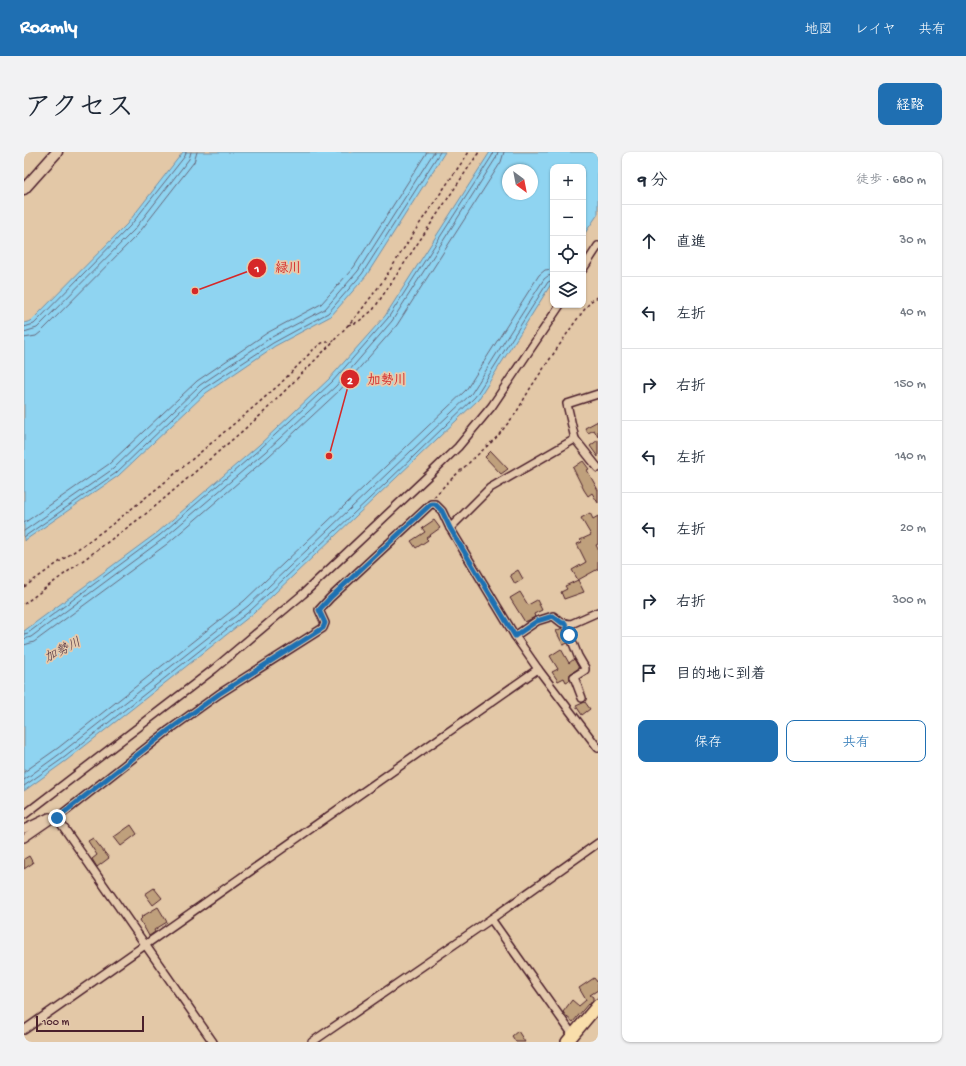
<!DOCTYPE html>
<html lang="ja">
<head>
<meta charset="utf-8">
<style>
  :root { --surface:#fff; --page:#f2f2f3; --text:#1f2937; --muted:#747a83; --line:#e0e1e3; --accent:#1f6fb2 }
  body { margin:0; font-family:"Gochi Hand","Klee One",sans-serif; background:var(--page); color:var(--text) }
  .controls { position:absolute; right:12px; top:12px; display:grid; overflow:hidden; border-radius:8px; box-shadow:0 1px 3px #0004 }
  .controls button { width:36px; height:36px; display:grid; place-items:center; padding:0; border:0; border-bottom:1px solid var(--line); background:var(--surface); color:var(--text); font:20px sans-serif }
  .compass { position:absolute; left:478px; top:12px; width:36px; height:36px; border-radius:50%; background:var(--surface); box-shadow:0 1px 3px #0004; rotate:148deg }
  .scale { position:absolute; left:12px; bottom:10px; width:108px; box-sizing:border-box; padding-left:4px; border:2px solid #4a1f2b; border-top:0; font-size:11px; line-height:14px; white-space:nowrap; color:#4a1f2b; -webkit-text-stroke:3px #e5caad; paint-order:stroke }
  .stop { position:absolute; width:12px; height:12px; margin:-9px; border:3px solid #1f6fb2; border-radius:50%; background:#fff }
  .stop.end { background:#1f6fb2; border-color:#fff; box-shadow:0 1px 4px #0008 }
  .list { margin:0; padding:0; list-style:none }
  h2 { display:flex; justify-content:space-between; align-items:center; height:52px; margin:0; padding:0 16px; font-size:17px }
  h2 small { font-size:13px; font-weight:400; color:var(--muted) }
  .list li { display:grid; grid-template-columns:26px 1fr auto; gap:12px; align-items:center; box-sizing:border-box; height:72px; padding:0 16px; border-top:1px solid var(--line) }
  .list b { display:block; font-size:15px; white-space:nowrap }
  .list em { font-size:13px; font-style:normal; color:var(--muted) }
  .actions { display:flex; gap:8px; padding:12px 16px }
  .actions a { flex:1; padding:9px 0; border:1px solid var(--accent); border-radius:8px; text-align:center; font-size:14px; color:var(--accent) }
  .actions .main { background:var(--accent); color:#fff }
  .icon { flex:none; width:22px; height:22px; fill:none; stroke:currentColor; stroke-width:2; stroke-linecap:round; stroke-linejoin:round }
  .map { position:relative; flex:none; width:574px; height:890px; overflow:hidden; border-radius:8px }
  header { display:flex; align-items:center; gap:24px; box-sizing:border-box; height:56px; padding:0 20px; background:var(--accent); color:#fff }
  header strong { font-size:19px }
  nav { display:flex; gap:22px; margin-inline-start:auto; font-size:14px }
  .intro { display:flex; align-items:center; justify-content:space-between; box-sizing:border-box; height:96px; padding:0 24px }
  h1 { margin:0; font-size:28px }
  .button { padding:10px 18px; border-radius:8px; background:var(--accent); color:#fff; font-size:14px; font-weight:700 }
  main { display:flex; gap:24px; padding:0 24px }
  aside { flex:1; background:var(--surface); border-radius:8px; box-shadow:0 1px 3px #0004 }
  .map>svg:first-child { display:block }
</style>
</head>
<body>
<header>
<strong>Roamly</strong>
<nav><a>地図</a><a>レイヤ</a><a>共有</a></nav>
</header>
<div class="intro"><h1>アクセス</h1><a class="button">経路</a></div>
<main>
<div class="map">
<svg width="574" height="890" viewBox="0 0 574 890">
  <rect width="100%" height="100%" fill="#e3c8a7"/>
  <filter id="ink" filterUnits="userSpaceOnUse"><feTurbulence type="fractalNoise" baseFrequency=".025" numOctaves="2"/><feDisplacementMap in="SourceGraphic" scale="8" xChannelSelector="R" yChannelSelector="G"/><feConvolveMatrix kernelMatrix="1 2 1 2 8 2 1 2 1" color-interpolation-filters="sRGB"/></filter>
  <g filter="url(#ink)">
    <g fill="#8fd4f1" stroke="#738ca2" fill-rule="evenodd">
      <path d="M159,0h262l-79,124 -35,40 -56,30 -69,47 -88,83 -94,65v-218l7,-2 96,-97z"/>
      <path d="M466,0h108v62l-15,22v-69h-30v114l-75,119 -224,213 -187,147 -43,31v-160l134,-99 101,-87 70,-66 56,-63zM484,18h24v24h-24z"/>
    </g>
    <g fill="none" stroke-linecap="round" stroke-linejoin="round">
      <g stroke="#66677a" stroke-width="1">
        <path d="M0,175l10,-3 96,-98 55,-70 1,-4"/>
        <path d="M0,180l13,-4 97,-98 55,-71 2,-7"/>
        <path d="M0,186l12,-2 5,-4 97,-98 56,-72 3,-10"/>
        <path d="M0,371l85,-59 88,-83 70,-48 54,-29 33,-37 73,-115"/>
        <path d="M0,379l89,-62 87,-84 70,-47 55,-29 33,-38 76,-119"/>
        <path d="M0,385l92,-64 87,-84 70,-46 55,-30 34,-39 78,-122"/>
        <path d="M0,482l4,-1 132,-98 101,-87 71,-66 56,-64 104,-162 1,-4"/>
        <path d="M0,487l7,-2 132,-98 102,-87 71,-66 56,-65 104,-163 2,-6"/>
        <path d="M0,493l10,-3 133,-98 102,-88 71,-66 57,-65 104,-163 3,-10"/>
        <path d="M0,620l34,-24 186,-147 222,-211 73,-115 6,-5 8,-1"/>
        <path d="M0,628l37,-27 187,-147 223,-212 73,-115 4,-3 5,-1"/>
        <path d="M0,634l41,-29 186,-147 135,-127 89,-86 73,-115 5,-2"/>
      </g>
    </g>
    <g fill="#bfa07c" stroke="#4a1f2b">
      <path d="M574,269v16l-4,-7 -6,3 -3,-5z"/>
      <path d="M574,288v17l-8,-11z"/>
      <path d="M467,299l17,18 -7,5 -16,-17z"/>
      <path d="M559,309l6,8 -2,1 11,20v13l-6,-10 -4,3 -4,-6 -11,-22z"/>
      <path d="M566,361l3,6 5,-3v28l-2,1 2,4v20l-20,11 -6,-10 14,-8 -9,-18 5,-2 -2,-2 11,-5 -10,-17z"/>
      <path d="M410,368l6,8 -14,10 2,2 -12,8 -5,-7 14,-9 -3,-4z"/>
      <path d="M494,418l5,9 -8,5 -5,-9z"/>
      <path d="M554,428l6,12 -20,7 -3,-7 6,-3 -2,-3z"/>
      <path d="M496,440l8,13 9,-5 5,10 -8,4 1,3 -10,5 -15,-24z"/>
      <path d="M538,476l6,15 -5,2 -7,-14z"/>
      <path d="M537,497l8,14 5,-4 5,9 -9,6v6l-4,2 -2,-4 -6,3 -6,-9 6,-3 -8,-13z"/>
      <path d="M561,550l5,7 -8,6 -6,-9z"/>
      <path d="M107,673l6,9 -16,12 -7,-9z"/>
      <path d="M69,686l16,20 -12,9 -5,-8 5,-4 -9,-14z"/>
      <path d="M5,704l4,7 -9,6v-10z"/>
      <path d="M130,736l8,10 -9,7 -8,-11z"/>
      <path d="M134,755l9,15 -13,8 1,2 -6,4 -9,-16 2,-2 -1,-1z"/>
      <path d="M570,826l4,5v7l-8,5 3,2v3l-4,5 -1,-1 -15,18 -6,-5 -4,-5 9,-12 7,6 7,-6 -7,-12z"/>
      <path d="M494,879l7,11h-9l-4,-6z"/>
    </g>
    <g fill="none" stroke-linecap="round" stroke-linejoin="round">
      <defs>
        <g id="minor">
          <path d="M559,117l15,-23"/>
          <path d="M551,287l-8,-35 31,-10"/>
          <path d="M426,376l40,-40 85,-49 23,29"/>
          <path d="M541,471l13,33 7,12v2l-11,7 8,21"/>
          <path d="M491,484l22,-15 16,-5 9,7 9,1 27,-12"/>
          <path d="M0,663l190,-146 89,-75 126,-119 29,-28 34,-41 68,-101"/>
          <path d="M33,666l156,224"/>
          <path d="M0,677l25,-12"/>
          <path d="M0,686l29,-20h4l112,-88 50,-36 104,-66 2,-5 -6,-13 11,-12 101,-94h4l7,7 8,17 65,108 23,33 60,79"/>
          <path d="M467,767l82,116"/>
          <path d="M0,878l514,-361"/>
          <path d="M288,890l179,-123 107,-76"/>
        </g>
        <path id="secondary" d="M0,37l33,-37"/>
        <path id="primary" d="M543,890l31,-37"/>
      </defs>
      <use href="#minor" stroke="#4a1f2b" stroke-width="10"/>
      <use href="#secondary" stroke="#4a1f2b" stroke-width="13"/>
      <use href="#primary" stroke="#4a1f2b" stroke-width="14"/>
      <g stroke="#4a1f2b" stroke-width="1.5" stroke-dasharray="3 3" stroke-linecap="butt">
        <path d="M324,173l10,-3 15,-12 106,-158"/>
        <path d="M410,345l13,-14 50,-46 19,-24 15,-26 44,-65 16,-21 7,-4"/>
        <path d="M0,435l86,-61 60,-48 85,-72 25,-22 34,-35 8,-6 12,-2"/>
        <path d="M0,452l127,-94 111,-96 67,-68 30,-33 24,-32 39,-61 47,-68"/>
      </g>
      <use href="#minor" stroke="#e5caad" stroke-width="7"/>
      <use href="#secondary" stroke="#e5caad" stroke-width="10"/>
      <use href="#primary" stroke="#f9deab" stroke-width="11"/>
    </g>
  </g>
  <g fill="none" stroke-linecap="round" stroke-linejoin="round" filter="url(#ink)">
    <path stroke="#1f6fb2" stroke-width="5" d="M33,666l112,-88 50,-36 104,-66 2,-5 -6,-13 11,-12 101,-94h4l7,7 8,17 65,108 22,-15 16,-5 9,7h3l4,12"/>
  </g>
  <g text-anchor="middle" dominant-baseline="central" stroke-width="3.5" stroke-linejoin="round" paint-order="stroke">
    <g font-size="13" font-style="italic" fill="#51313f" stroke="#e5caad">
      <text transform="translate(39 499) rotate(-27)">加勢川</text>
    </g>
  </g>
  <path fill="none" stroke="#d62828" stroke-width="1.5" d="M171 139L233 116M305 304L326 227"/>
  <g fill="#d62828" stroke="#e5caad" stroke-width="1.5">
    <circle cx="171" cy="139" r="4"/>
    <circle cx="305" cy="304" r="4"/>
    <circle cx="233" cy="116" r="10"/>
    <circle cx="326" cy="227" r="10"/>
  </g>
  <g font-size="12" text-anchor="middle" font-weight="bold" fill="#fff">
    <text x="233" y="120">1</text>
    <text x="326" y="232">2</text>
  </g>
  <g font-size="13" text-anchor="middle" font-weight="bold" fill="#d62828" stroke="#e5caad" stroke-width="3.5" stroke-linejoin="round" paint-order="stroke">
    <text x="264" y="120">緑川</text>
    <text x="363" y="232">加勢川</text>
  </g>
</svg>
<div class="controls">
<button>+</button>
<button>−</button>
<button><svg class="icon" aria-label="locate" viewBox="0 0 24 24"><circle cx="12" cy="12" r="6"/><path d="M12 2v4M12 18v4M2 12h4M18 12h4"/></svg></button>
<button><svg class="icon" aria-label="layers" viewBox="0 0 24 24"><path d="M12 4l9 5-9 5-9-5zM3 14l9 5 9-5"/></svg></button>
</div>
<svg class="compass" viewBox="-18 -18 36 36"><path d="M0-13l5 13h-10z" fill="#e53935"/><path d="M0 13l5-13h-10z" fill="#747a83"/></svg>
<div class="scale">100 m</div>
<div class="stop" style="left:545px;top:483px"></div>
<div class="stop end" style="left:33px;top:666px"></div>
</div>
<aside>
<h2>9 分<small>徒歩 · 680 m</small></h2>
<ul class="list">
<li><svg class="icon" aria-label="ahead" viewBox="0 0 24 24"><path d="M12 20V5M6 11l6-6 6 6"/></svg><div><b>直進</b></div><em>30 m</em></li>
<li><svg class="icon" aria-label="left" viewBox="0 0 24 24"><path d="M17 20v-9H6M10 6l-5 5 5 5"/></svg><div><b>左折</b></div><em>40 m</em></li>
<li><svg class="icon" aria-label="right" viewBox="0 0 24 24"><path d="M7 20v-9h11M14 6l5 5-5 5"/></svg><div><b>右折</b></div><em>150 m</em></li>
<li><svg class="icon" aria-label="left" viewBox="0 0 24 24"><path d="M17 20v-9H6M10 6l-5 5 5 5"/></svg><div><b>左折</b></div><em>140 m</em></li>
<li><svg class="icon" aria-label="left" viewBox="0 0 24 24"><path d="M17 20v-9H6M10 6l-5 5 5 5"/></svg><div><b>左折</b></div><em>20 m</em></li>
<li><svg class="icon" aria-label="right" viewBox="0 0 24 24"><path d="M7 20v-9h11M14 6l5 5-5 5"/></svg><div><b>右折</b></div><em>300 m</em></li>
<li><svg class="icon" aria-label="arrive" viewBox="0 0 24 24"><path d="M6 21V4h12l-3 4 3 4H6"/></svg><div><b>目的地に到着</b></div></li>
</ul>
<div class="actions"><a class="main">保存</a><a>共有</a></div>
</aside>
</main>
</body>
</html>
